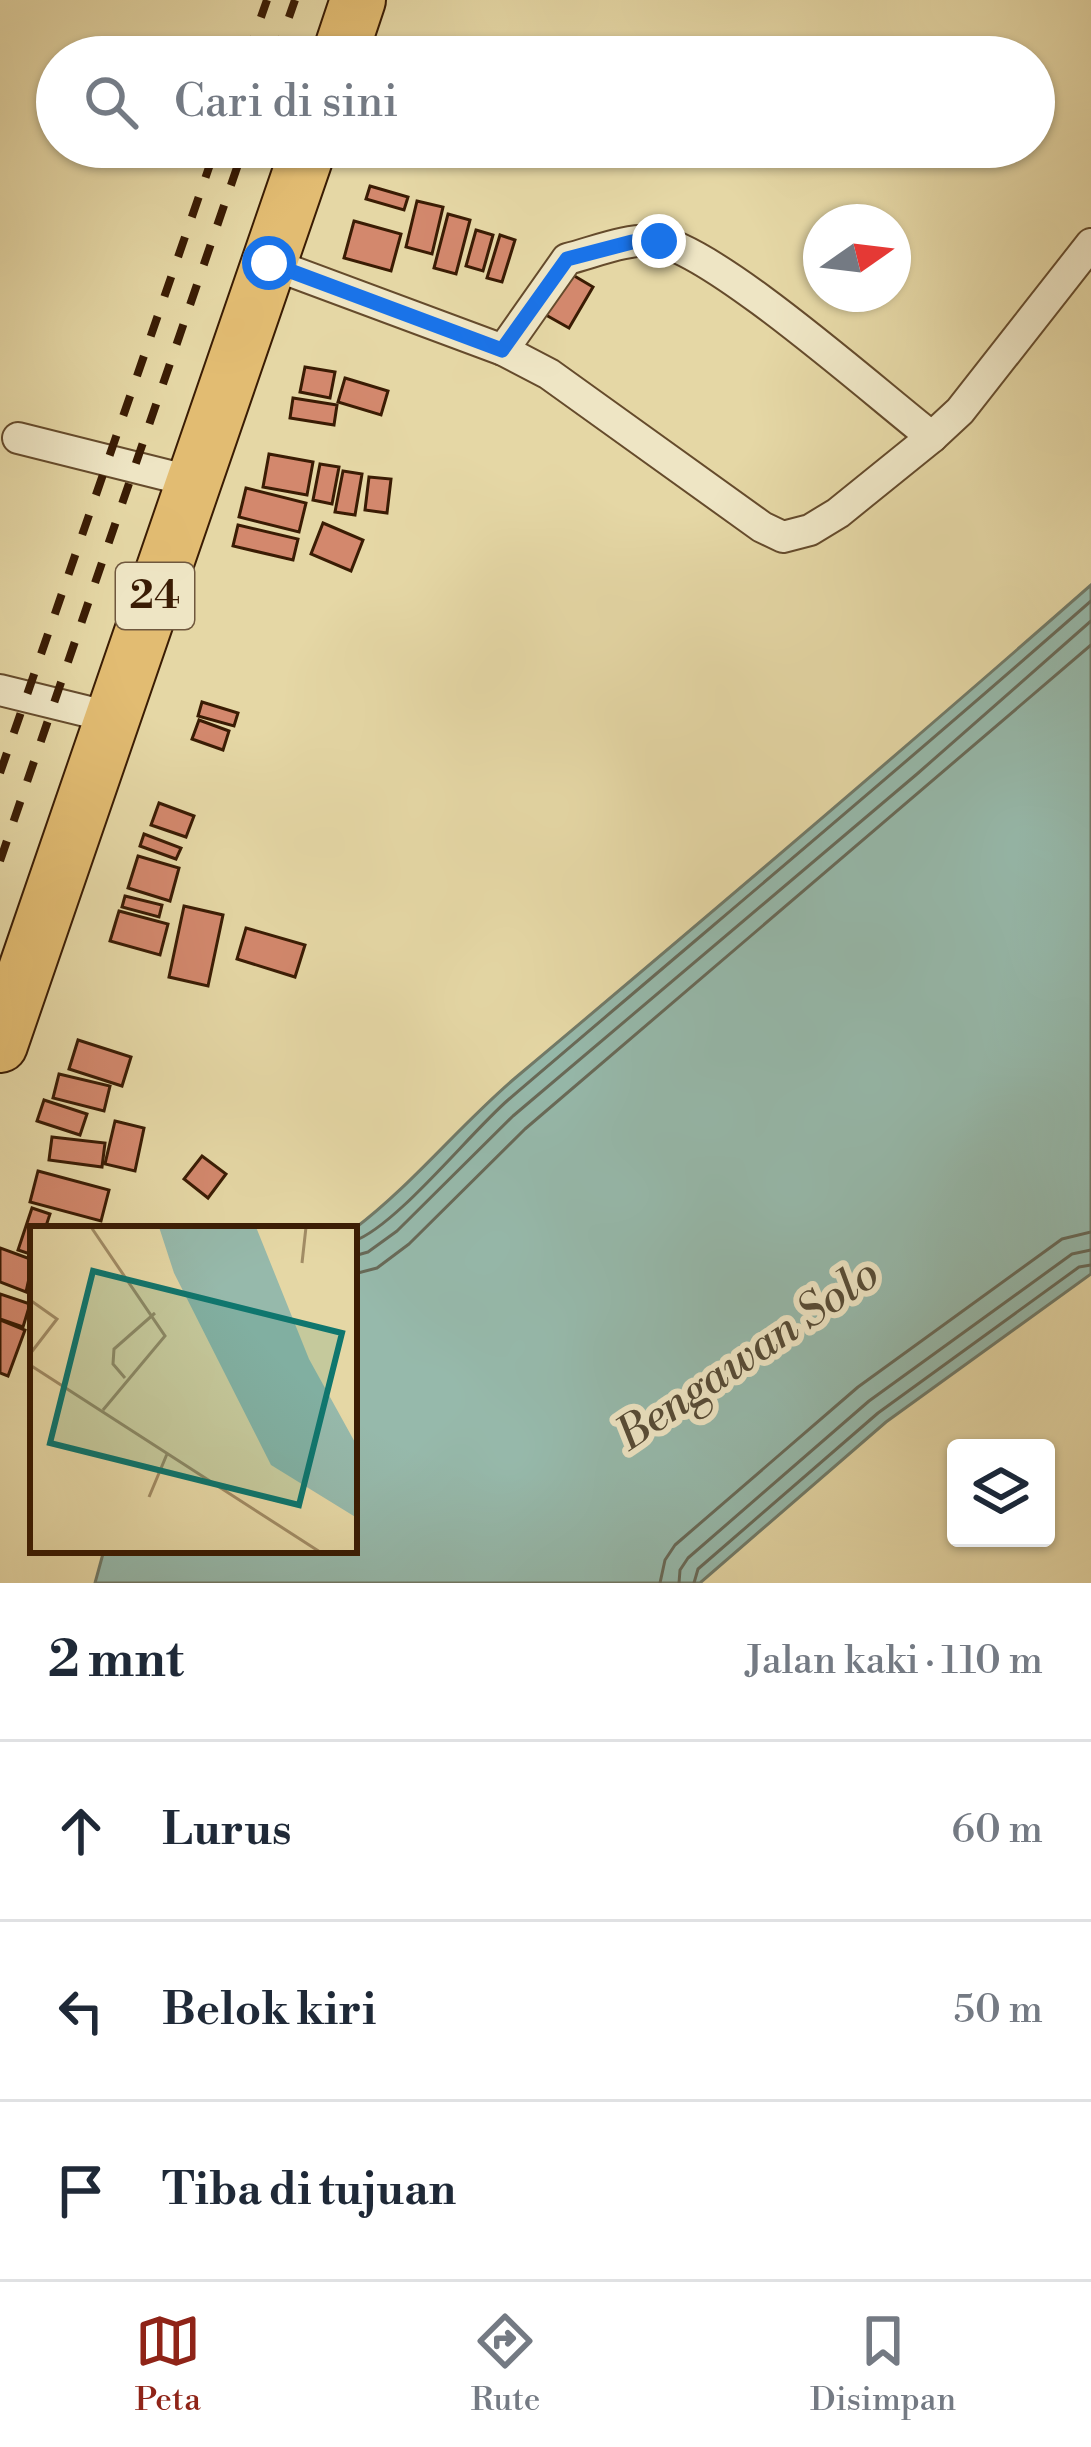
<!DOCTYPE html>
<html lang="id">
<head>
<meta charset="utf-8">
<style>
  :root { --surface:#fff; --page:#f2f2f3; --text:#1f2937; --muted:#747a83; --line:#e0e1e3; --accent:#8f2418 }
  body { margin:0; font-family:"Libre Bodoni",serif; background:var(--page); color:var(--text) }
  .controls { position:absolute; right:36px; bottom:36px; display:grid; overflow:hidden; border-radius:12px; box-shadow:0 3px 9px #0004 }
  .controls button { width:108px; height:108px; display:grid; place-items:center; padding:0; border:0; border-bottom:3px solid var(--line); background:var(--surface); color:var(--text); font:60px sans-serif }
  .compass { position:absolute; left:803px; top:204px; width:108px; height:108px; border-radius:50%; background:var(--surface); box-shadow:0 3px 9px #0004; rotate:76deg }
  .stop { position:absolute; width:36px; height:36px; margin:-27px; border:9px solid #1a73e8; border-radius:50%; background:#fff }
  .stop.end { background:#1a73e8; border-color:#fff; box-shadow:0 3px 12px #0008 }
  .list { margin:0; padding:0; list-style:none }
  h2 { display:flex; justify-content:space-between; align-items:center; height:156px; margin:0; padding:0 48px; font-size:51px }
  h2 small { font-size:39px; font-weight:400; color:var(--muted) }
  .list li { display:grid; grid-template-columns:78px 1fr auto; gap:36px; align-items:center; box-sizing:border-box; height:180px; padding:0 48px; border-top:3px solid var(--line) }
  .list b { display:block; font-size:45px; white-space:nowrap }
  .list em { font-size:39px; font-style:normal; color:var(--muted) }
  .icon { flex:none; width:66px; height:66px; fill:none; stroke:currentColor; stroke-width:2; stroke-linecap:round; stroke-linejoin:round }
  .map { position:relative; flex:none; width:1091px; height:1583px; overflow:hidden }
  .search { position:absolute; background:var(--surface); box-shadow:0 3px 9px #0004; left:36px; right:36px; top:36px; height:132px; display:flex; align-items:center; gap:30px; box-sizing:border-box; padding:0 42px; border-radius:66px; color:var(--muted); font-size:45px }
  .sheet { height:696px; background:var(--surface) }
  nav { display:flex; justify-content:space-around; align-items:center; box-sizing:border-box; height:168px; border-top:3px solid var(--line); background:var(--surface); font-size:33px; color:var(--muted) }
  nav a { display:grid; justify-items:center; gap:6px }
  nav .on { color:var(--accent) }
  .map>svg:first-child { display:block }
</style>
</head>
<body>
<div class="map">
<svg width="1091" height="1583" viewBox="0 0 1091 1583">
  <rect width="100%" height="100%" fill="#e5d7a5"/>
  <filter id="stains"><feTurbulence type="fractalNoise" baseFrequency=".00167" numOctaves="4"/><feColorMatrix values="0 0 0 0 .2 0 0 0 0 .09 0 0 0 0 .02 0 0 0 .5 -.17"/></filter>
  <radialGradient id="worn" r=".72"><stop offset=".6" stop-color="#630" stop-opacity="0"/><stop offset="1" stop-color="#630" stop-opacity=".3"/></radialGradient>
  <path fill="#96b9ab" stroke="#717a68" stroke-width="3" d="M1091,585v689l-205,148 -186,161h-605l9,-33h250v-321c58,-44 104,-102 160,-150 194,-163 387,-327 577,-494z"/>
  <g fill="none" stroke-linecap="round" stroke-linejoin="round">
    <g stroke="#686a58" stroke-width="3">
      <path d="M354,1241c42,-15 115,-107 154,-141 194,-166 391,-330 583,-499"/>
      <path d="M354,1256l14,-4 29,-21 116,-115 404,-342 174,-153"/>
      <path d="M354,1274l23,-6 32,-24 116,-115 566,-484"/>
      <path d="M660,1583l5,-23 10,-15 183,-158 204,-148 29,-7"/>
      <path d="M679,1583l1,-13 8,-12 181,-157 203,-147 19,-4"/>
      <path d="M694,1583l4,-14 180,-156 201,-146 12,-2"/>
    </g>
  </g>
  <g fill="#d3886d" stroke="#3a1c04" stroke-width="3">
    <path d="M370,186l38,11 -4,13 -38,-11z"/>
    <path d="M417,201l26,6 -11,47 -26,-7z"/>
    <path d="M448,214l22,6 -14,54 -22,-6z"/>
    <path d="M354,221l47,13 -10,37 -47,-13z"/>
    <path d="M476,230l17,5 -10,36 -17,-5z"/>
    <path d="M500,235l15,5 -13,42 -15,-4z"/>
    <path d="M561,268l32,19 -24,41 -32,-18z"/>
    <path d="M305,367l30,5 -5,26 -30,-6z"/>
    <path d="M345,378l43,13 -7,24 -43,-13z"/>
    <path d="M293,398l44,7 -3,20 -44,-7z"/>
    <path d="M269,454l44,8 -6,33 -44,-8z"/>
    <path d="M320,464l19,3 -7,37 -19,-4z"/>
    <path d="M343,471l19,3 -7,41 -20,-3z"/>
    <path d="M369,477l22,2 -4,34 -22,-3z"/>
    <path d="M246,488l60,15 -7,29 -60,-15z"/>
    <path d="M323,523l40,17 -12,31 -40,-17z"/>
    <path d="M238,525l60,14 -5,21 -60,-14z"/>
    <path d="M202,702l36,11 -4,13 -36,-10z"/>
    <path d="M199,720l30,11 -6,19 -31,-11z"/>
    <path d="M159,803l35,13 -8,21 -35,-12z"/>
    <path d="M144,834l37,14 -5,11 -36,-13z"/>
    <path d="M138,856l41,12 -9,33 -42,-13z"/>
    <path d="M125,896l37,9 -3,12 -37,-10z"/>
    <path d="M184,906l39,9 -15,71 -39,-9z"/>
    <path d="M119,911l49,13 -8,31 -50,-14z"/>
    <path d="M246,928l59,17 -10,32 -58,-18z"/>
    <path d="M78,1040l53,17 -9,29 -53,-17z"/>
    <path d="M59,1074l51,12 -6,25 -51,-13z"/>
    <path d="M44,1100l43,14 -7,21 -43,-14z"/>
    <path d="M115,1121l29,7 -9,43 -30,-7z"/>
    <path d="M52,1137l53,6 -3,24 -53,-7z"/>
    <path d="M202,1156l24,18 -18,24 -24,-19z"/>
    <path d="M38,1171l71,19 -8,31 -71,-19z"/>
    <path d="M32,1208l18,6 -5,15h-12v26l-15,-5z"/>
    <path d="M0,1248l33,12 -7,32 -26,-10z"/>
    <path d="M0,1294l30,10 -7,23 -23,-8z"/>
    <path d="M0,1320l25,10 -17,46 -8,-3z"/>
  </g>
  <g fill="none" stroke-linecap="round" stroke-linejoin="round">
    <defs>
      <g id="street">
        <path d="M269,263l234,87 46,24 213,153 21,10 27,-7 28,-17 94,-76 28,-26 131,-167"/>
        <path d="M503,350l64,-91c28,-7 60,-21 89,-18 57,7 223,155 276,196"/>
        <path d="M18,438l176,44"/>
        <path d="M0,690l114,28"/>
      </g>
      <g id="highway">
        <path d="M339,57l19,-57"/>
        <path d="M0,1045l309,-898"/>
      </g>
    </defs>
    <use href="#street" stroke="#654b2c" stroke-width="34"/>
    <use href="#highway" stroke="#3a1c04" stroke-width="58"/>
    <use href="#street" stroke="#eee5c4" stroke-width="30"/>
    <use href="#highway" stroke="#e2bc72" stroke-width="54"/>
    <g stroke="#3a1c04" stroke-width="8" stroke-dasharray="21 21" stroke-linecap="butt">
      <path d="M247,57l20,-57"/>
      <path d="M275,57l20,-57"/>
      <path d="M0,773l216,-626"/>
      <path d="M0,861l244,-714"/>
    </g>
  </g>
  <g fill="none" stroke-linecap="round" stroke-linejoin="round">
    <path stroke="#1a73e8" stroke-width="15" d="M269,263l233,87 65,-91 65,-17 27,-1"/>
  </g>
  <g text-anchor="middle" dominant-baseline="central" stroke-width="12" stroke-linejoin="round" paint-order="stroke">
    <rect fill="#eee5c4" stroke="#70583e" stroke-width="3" x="116" y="563" width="78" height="66" rx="9"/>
    <g font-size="39" font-weight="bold" fill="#3a1c04">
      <text x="155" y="596">24</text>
    </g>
    <g font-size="45" font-style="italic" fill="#564b36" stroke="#eee5c4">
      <text transform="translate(748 1355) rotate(-34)">Bengawan Solo</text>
    </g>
  </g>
  <g transform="translate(30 1226)">
    <rect width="327" height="327" fill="#e5d7a5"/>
    <path d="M129,1h97l53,132 48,87v72l-86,-53 -97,-192z" fill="#96b9ab"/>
    <path fill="none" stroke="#a18c65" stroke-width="3" d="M61,1l74,109 -62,74M272,37l4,-36M0,74l27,19 -27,35M0,139l290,187M95,152l-12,-14 1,-15 41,-36M119,271l18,-43"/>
    <path fill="#0f766e" fill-opacity="0.15" stroke="#0f766e" stroke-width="6" d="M63,45l249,62 -43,172 -249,-62z"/>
    <rect width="327" height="327" fill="none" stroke="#3a1c04" stroke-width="6"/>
  </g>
  <rect width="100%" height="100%" filter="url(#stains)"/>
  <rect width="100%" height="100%" fill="url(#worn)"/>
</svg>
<div class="controls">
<button><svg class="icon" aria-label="layers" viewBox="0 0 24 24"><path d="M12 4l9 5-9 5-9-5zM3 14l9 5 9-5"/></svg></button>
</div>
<svg class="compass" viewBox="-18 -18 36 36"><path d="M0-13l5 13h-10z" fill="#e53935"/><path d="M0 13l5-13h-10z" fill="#747a83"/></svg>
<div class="stop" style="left:269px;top:263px"></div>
<div class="stop end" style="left:659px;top:241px"></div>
<div class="search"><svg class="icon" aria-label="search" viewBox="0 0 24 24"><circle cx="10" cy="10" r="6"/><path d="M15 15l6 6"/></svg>Cari di sini</div>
</div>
<section class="sheet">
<h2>2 mnt<small>Jalan kaki · 110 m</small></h2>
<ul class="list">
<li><svg class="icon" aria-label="ahead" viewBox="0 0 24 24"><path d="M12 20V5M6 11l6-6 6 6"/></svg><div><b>Lurus</b></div><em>60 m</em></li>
<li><svg class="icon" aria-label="left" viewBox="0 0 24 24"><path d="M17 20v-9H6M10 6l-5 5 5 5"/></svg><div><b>Belok kiri</b></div><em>50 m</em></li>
<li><svg class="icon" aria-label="arrive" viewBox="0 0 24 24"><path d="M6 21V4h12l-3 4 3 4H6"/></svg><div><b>Tiba di tujuan</b></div></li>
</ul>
</section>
<nav>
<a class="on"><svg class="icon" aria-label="map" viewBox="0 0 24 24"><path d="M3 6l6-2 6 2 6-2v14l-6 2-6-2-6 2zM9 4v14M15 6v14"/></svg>Peta</a>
<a><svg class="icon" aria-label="directions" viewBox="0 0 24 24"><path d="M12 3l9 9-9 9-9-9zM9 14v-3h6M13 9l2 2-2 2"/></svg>Rute</a>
<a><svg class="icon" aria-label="saved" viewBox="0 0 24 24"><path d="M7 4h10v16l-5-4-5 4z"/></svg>Disimpan</a>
</nav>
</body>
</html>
